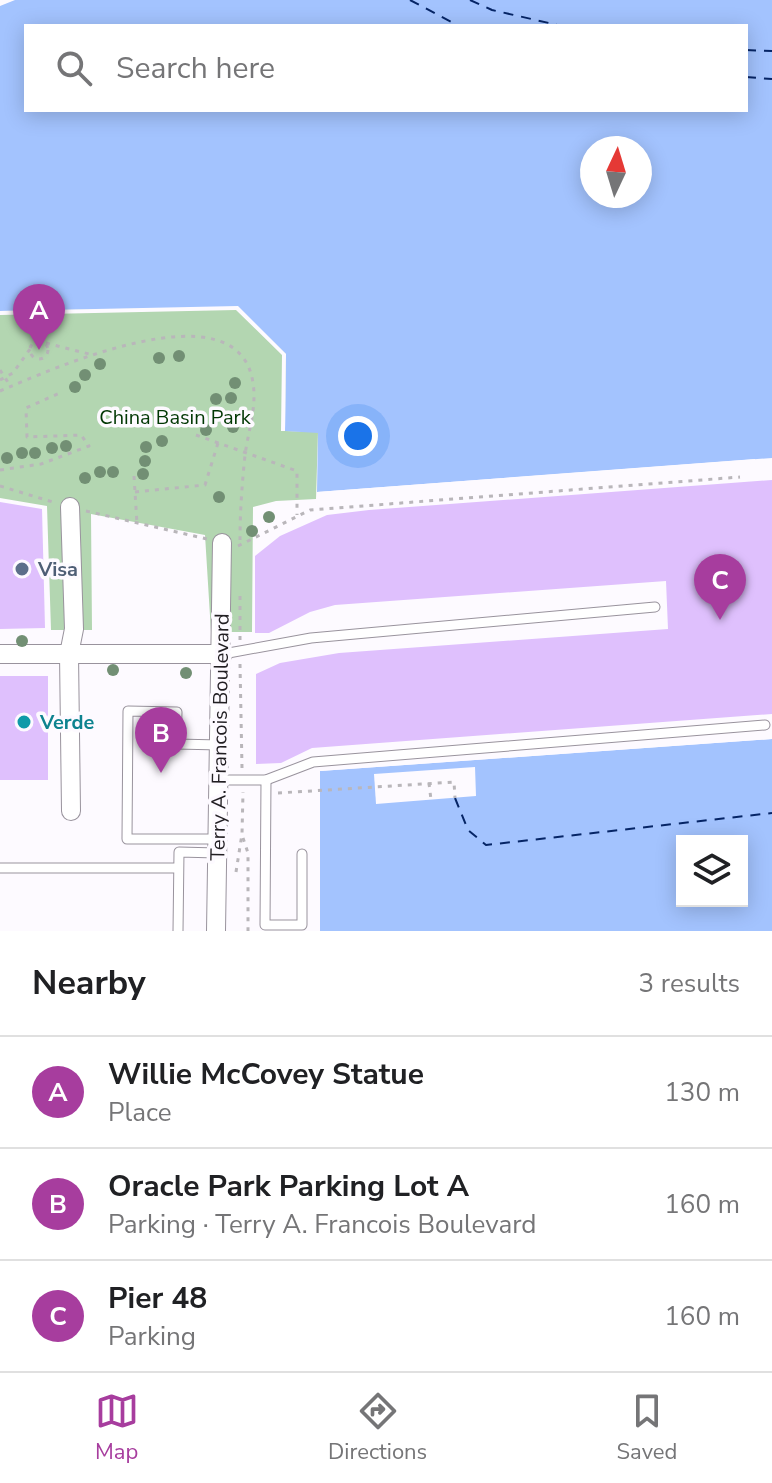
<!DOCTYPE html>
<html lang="en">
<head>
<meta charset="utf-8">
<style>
  :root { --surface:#fff; --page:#f2f2f2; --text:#202124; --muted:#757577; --line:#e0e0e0; --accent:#a73d9e }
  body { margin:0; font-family:"Nunito Sans",sans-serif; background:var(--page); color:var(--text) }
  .controls { position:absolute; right:24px; bottom:24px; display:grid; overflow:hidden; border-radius:0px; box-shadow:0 4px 20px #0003 }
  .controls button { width:72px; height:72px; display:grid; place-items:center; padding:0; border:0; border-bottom:2px solid var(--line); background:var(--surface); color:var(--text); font:40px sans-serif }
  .compass { position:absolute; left:580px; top:136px; width:72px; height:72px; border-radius:50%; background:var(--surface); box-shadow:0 4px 20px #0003; rotate:4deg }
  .you { position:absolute; left:358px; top:436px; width:28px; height:28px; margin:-20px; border:6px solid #fff; border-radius:50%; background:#1a73e8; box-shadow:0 0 0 12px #1a73e833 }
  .badge { display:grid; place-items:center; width:52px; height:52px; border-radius:50%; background:var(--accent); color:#fff; font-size:26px; font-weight:700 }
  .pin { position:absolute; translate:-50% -66px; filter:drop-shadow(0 2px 4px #0008) }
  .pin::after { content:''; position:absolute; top:42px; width:28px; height:24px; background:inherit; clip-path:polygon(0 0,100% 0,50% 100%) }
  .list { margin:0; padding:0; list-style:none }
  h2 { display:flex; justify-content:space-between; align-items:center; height:104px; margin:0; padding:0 32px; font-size:34px }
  h2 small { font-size:26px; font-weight:400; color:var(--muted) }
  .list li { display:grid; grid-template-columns:52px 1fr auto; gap:24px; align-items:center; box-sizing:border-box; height:112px; padding:0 32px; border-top:2px solid var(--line) }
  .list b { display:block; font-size:30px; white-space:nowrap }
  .list p { margin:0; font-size:26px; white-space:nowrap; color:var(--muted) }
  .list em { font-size:26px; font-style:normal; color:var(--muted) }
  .icon { flex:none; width:44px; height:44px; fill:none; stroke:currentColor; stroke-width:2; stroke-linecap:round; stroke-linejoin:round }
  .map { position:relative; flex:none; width:772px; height:931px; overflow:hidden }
  .search { position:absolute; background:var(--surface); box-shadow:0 4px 20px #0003; left:24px; right:24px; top:24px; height:88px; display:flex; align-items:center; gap:20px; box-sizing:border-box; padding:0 28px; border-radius:0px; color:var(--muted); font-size:30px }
  .sheet { height:440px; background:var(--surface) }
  nav { display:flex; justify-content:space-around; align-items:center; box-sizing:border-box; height:112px; border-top:2px solid var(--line); background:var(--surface); font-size:22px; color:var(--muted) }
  nav a { display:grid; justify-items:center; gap:4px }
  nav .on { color:var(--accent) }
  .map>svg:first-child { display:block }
</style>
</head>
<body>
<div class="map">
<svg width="772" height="931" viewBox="0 0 772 931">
  <rect width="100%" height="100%" fill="#fdfaff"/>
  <path fill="#b3d6b1" d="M238,306l48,48 -1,77 33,1 -2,67 -40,2 -23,6 -1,125h-41l-6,-97 -114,-21 1,116h-41l-4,-124 -47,-8v-187z"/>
  <g fill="#a3c3fe" fill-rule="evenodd">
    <path d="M15,0h757v458l-455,34 1,-59 -33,-2 1,-77 -48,-47 -238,4v-305zM26,26h720v84h-720zM592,148h48v48h-48z"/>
    <path d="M772,739v192h-452v-160zM682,841h60v60h-60z"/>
  </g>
  <g fill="#fdfaff">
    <path d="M238,306l48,48 -1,77h-4l1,-76 -46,-45 -236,5v-4z"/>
    <path d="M755,459v4l-438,33v-4z"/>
    <path d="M772,735v4l-452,32 -3,-3z"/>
    <path d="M475,767l1,29 -100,8 -2,-30z"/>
  </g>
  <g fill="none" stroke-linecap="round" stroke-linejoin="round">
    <g stroke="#062566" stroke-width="2" stroke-dasharray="10 8" stroke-linecap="butt">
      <path d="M410,0l49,26"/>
      <path d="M470,0l22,10 70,16"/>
      <path d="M746,50l26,1"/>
      <path d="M746,77l26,2"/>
      <path d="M455,798l13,32 18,15 286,-32"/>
    </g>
  </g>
  <g fill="#dfc0fd">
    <path d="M772,480v234l-460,34 -31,15 -25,1v-90l24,-11 59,-10 329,-24 -2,-48 -331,24 -25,7 -41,21h-14v-77l25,-20 47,-21 42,-5z"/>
    <path d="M0,502l42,7 3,119 -45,1z"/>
    <rect x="0" y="676" width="48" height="104"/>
  </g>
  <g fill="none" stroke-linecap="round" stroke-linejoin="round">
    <defs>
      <g id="service">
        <path d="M223,654l88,-16 344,-31"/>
        <path d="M219,780h47l47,-18 452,-37"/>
        <path d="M266,780l-1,145h37v-71"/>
        <path d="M217,839h-90l1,-128 49,1 -1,32 44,1"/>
        <path d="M0,868h178"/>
        <path d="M178,931l1,-79 38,1"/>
      </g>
      <g id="minor">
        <path d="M70,507l4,122 -5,25 2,157"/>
        <path d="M0,654h223"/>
        <path d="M216,931l6,-388"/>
      </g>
    </defs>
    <use href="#service" stroke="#99939d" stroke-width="11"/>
    <use href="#minor" stroke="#99939d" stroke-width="20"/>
    <g stroke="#b9b6ba" stroke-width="3" stroke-dasharray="4 6" stroke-linecap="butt">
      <circle cx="39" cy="350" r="9"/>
      <path d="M46,343l43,11"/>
      <path d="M0,370l11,17"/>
      <path d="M0,380l13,-7 17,-24"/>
      <path d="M0,391c50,-21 239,-107 253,-8 4,24 -5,49 -8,72 -3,29 -5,57 -5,85"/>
      <path d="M196,435l101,36v44"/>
      <path d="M0,470l41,-6 48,-18 -8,-11 -54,2 -1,-29 36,-16"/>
      <path d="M134,476l3,48"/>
      <path d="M0,486l56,17"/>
      <path d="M135,492l70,-7 13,-42"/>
      <path d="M86,511l121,28"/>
      <path d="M238,546l72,-36 430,-33"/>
      <path d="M240,596v44"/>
      <path d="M240,664l2,104"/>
      <path d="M429,783l2,17"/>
      <path d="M278,793l176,-11 1,16"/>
      <path d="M243,838l5,15v78"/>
      <path d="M236,872l6,-38 1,-42"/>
    </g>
    <use href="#service" stroke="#fff" stroke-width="9"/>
    <use href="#minor" stroke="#fff" stroke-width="18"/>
  </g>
  <g fill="#728f74">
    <circle cx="179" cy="356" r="6"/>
    <circle cx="159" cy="358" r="6"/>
    <circle cx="100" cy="364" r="6"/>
    <circle cx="85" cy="375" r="6"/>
    <circle cx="235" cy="383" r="6"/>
    <circle cx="75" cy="387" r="6"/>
    <circle cx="231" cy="398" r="6"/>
    <circle cx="216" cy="399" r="6"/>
    <circle cx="233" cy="427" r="6"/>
    <circle cx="206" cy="430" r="6"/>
    <circle cx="162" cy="441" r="6"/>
    <circle cx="66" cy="446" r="6"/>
    <circle cx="146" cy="447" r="6"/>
    <circle cx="52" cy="448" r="6"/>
    <circle cx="22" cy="453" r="6"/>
    <circle cx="35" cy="453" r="6"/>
    <circle cx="7" cy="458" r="6"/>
    <circle cx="145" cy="461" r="6"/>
    <circle cx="100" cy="472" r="6"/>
    <circle cx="113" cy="472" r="6"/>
    <circle cx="143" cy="474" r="6"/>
    <circle cx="85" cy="478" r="6"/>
    <circle cx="219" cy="497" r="6"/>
    <circle cx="269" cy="517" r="6"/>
    <circle cx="252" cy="531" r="6"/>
    <circle cx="22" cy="641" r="6"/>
    <circle cx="113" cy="670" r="6"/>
    <circle cx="186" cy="673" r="6"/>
  </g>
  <circle fill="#5c6f8a" stroke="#fdfaff" stroke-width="3" cx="22" cy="569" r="8"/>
  <circle fill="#0f9aa8" stroke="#fdfaff" stroke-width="3" cx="24" cy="722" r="8"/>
  <g text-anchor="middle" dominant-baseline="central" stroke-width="7" stroke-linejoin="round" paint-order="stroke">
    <g font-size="20" fill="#003703" stroke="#fdfaff">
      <text x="175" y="417">China Basin Park</text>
    </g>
    <g font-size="20" font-weight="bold" fill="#4e5e75" stroke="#fdfaff" text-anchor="start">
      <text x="38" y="569">Visa</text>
    </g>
    <g font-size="20" font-weight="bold" fill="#0d838f" stroke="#fdfaff" text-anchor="start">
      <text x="40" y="722">Verde</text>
    </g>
    <g font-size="20" fill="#211e22" stroke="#fdfaff">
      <text transform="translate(220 737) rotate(-89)">Terry A. Francois Boulevard</text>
    </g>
  </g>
</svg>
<div class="controls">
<button><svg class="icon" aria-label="layers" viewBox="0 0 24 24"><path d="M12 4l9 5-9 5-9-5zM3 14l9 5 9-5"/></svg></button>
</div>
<svg class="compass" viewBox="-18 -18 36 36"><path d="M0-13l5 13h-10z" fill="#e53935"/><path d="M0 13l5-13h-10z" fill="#757577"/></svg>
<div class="you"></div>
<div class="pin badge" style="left:39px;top:350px">A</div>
<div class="pin badge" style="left:161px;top:773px">B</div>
<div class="pin badge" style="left:720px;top:620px">C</div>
<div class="search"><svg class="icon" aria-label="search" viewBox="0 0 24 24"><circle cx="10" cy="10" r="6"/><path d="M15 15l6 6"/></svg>Search here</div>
</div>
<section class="sheet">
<h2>Nearby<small>3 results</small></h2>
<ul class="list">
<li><span class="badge">A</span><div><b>Willie McCovey Statue</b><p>Place</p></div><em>130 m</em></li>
<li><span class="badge">B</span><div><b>Oracle Park Parking Lot A</b><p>Parking · Terry A. Francois Boulevard</p></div><em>160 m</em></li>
<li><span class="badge">C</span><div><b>Pier 48</b><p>Parking</p></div><em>160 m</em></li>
</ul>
</section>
<nav>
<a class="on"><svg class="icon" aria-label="map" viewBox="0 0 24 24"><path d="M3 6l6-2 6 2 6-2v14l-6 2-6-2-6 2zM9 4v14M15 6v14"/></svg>Map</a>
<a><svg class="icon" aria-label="directions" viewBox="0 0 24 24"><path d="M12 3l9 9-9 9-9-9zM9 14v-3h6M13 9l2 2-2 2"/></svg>Directions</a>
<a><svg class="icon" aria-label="saved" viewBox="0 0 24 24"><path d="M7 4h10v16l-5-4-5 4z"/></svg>Saved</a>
</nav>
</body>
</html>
